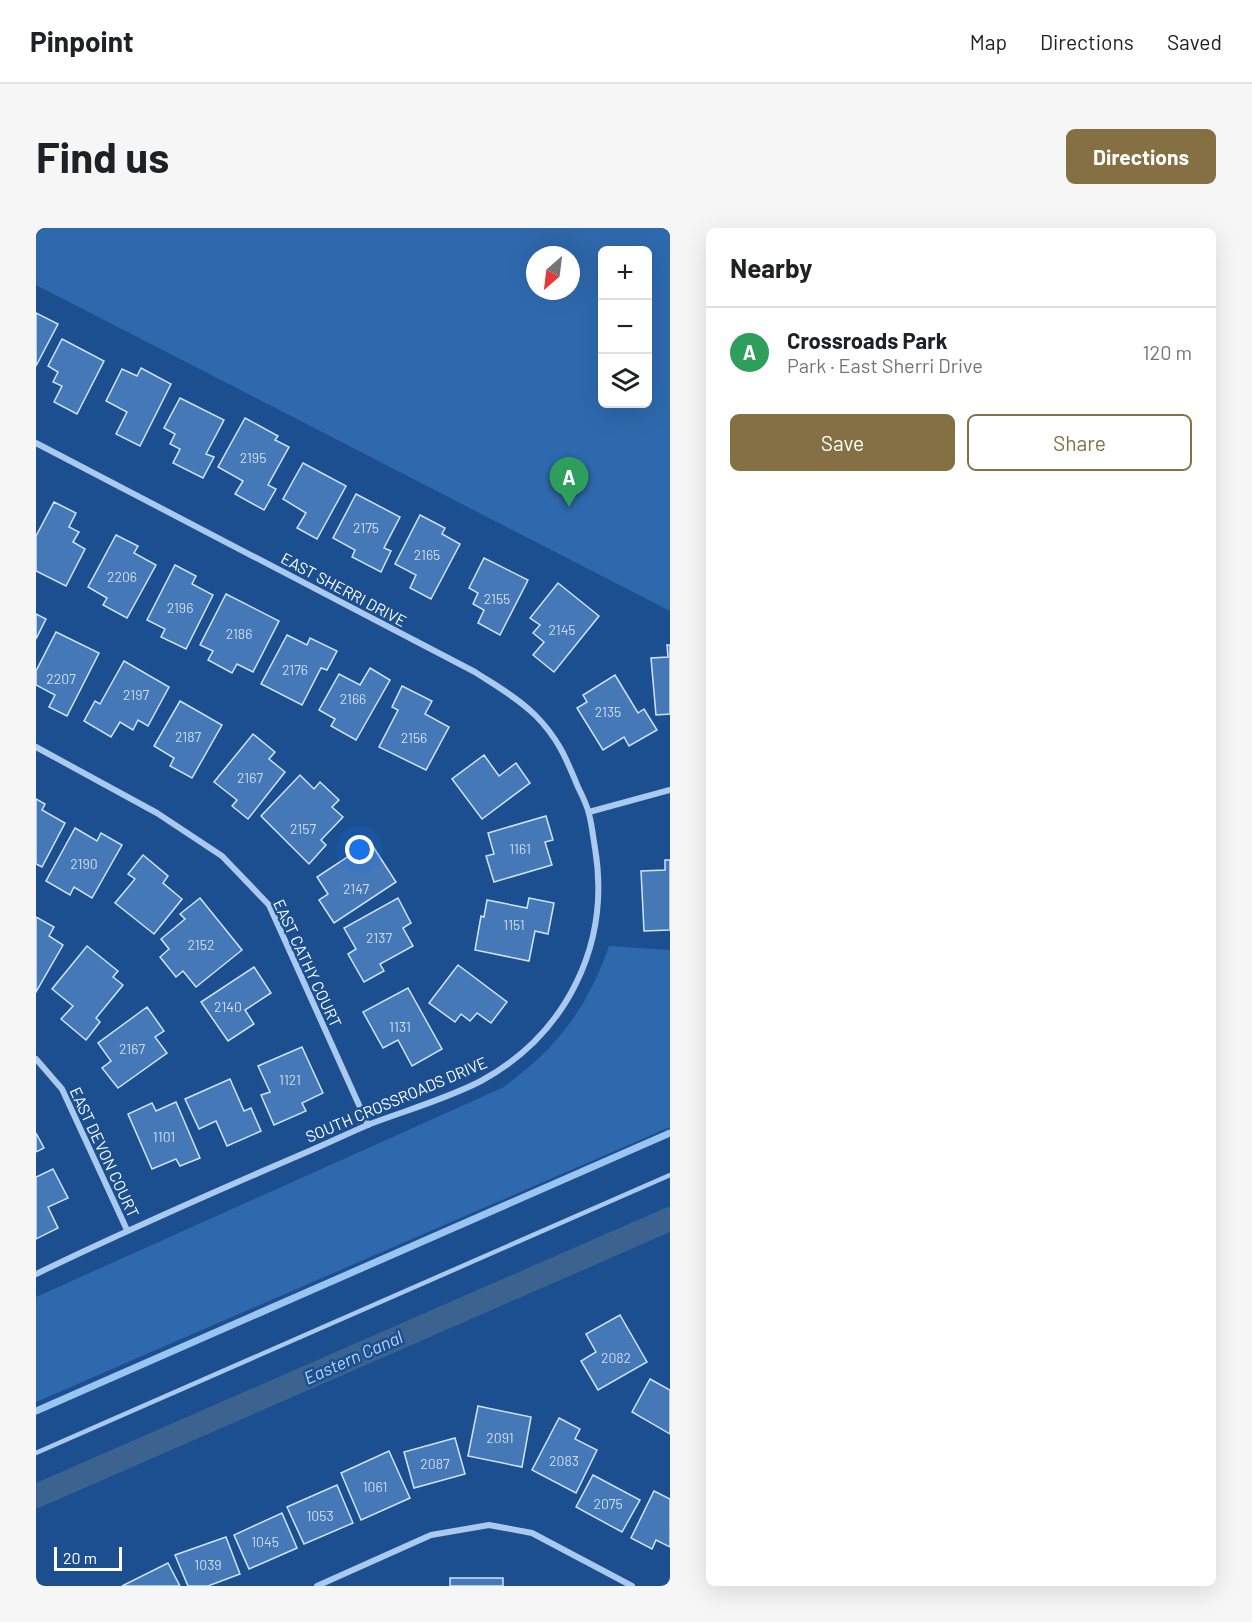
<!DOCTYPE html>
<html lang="en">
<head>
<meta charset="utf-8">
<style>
  :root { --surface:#fff; --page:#f6f6f6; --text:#202124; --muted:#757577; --line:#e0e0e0; --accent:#847042 }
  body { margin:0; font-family:Barlow,sans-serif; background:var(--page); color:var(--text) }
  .controls { position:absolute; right:18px; top:18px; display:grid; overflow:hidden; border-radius:9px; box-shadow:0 6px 24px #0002 }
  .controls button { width:54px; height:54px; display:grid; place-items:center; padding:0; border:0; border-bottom:2px solid var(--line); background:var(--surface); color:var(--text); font:30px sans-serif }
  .compass { position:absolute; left:490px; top:18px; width:54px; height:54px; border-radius:50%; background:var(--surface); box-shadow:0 6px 24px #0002; rotate:208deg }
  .scale { position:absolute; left:18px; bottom:15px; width:68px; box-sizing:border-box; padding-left:6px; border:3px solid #fff; border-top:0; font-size:16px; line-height:21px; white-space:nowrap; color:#fff; -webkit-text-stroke:4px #1b4f8f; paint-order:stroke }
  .you { position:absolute; left:324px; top:622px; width:21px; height:21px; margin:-15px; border:4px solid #fff; border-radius:50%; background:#1a73e8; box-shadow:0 0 0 9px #1a73e833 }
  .badge { display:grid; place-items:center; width:39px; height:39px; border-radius:50%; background:var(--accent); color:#fff; font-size:20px; font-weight:700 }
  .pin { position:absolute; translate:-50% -50px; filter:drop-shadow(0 2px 3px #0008) }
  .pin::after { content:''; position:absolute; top:32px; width:21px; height:18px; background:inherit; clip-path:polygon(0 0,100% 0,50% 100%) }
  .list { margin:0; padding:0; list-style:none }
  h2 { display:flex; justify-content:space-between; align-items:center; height:78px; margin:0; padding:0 24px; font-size:26px }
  h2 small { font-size:20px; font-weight:400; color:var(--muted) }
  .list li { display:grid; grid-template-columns:39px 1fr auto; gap:18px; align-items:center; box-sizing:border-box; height:90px; padding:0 24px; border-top:2px solid var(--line) }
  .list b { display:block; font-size:22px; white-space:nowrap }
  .list p { margin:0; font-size:20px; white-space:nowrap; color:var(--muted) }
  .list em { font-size:20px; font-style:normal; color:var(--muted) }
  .actions { display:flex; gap:12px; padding:18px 24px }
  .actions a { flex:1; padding:14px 0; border:2px solid var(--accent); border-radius:9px; text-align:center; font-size:21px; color:var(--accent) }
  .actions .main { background:var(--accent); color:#fff }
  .icon { flex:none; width:33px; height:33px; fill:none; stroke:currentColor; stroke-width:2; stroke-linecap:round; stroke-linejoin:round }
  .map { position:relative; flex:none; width:634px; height:1358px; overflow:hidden; border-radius:9px }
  header { display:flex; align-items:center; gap:36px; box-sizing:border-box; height:84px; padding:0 30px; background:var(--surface); border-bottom:2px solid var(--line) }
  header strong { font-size:28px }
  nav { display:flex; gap:33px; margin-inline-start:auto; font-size:21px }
  .intro { display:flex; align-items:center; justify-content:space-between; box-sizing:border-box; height:144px; padding:0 36px }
  h1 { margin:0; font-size:42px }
  .button { padding:15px 27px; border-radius:9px; background:var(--accent); color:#fff; font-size:21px; font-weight:700 }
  main { display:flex; gap:36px; padding:0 36px }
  aside { flex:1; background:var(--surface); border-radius:9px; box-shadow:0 6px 24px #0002 }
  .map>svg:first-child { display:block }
</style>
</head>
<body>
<header>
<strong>Pinpoint</strong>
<nav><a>Map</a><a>Directions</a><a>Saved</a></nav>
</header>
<div class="intro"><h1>Find us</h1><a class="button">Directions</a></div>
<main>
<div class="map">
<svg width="634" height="1358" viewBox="0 0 634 1358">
  <rect width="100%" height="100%" fill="#1b4f8f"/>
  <g fill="#2e69ad" fill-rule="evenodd">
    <path d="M0,0h634v383l-634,-326zM566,22h46v154h-46zM499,27h36v36h-36z"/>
    <path d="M573,718l61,4v177l-634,275v-105l468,-210c12,-10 25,-19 36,-30 33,-31 55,-70 69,-111z"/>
  </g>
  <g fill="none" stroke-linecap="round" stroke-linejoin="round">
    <path stroke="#9cc4f0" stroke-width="7" d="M0,1183l634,-278"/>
    <path stroke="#3c6290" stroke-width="24" d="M0,1268l634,-277"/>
  </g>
  <g fill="#4478b7" stroke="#cfe3fa" stroke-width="1.5">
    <path d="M0,85l22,11 -22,42z"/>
    <path d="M26,111l42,22 -27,53 -23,-12 8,-16 -9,-4 5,-10 -10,-6z"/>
    <path d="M105,140l30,16 -31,62 -24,-12 11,-22 -21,-11 16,-32 15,7z"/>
    <path d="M144,170l44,22 -18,34 8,3 -11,21 -30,-15 7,-14 -10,-5 5,-10 -11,-6z"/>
    <path d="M209,190l33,18 -3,4 14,7 -21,38 8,4 -12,21 -29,-16 8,-13 -25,-14z"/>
    <path d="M267,235l43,23 -29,53 -20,-11 9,-15 -23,-14z"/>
    <path d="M320,266l44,23 -16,31 7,3 -10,21 -29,-15 3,-7 -22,-12z"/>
    <path d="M18,274l22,11 -7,14 10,5 -6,10 12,7 -19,37 -30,-15v-35z"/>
    <path d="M384,287l25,13 -3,6 18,10 -29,55 -21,-11 6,-13 -21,-11z"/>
    <path d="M80,307l22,11 -4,7 22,12 -29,53 -24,-13 4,-7 -19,-11z"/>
    <path d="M448,330l44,22 -28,55 -22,-12 6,-13 -11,-6 5,-11 -9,-5z"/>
    <path d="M139,337l21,11 -4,8 21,11 -27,54 -25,-12 4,-8 -18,-9z"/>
    <path d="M522,355l41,33 -45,56 -21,-17 11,-13 -11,-9 7,-8 -10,-7z"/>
    <path d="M190,366l53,27 -26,51 -16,-8 -5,9 -24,-13 5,-9 -13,-6z"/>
    <path d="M0,386l10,5 -10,20z"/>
    <path d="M20,404l43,21 -32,63 -18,-9 6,-12 -19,-10v-14z"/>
    <path d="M251,407l20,10 3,-7 27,13 -10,19 -6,-2 -19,37 -41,-21z"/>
    <path d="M631,417h3v69l-14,1 -5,-57 17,-1z"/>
    <path d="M88,433l45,26 -21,39 -10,-6 -5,10 -13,-8 -9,15 -27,-16 11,-20 5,3z"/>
    <path d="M334,440l20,12 -34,60 -25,-14 4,-7 -16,-9 20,-36 21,11z"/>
    <path d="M579,447l23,38 6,-4 13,21 -28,16 -5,-9 -21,13 -26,-42 10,-6 -4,-7z"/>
    <path d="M366,458l30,15 -7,13 24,13 -23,43 -47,-23 19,-37 -6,-3z"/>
    <path d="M144,473l42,24 -30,53 -22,-12 4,-8 -20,-12z"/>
    <path d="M217,506l22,18 -6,7 16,13 -37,47 -16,-13 5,-6 -23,-18z"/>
    <path d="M448,527l15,21 17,-13 14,20 -48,36 -30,-40z"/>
    <path d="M264,547l14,14 6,-7 19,18 -7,7 11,10 -22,23 5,5 -17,19 -48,-48z"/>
    <path d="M0,571l9,5 -3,6 23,13 -23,44 -6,-3z"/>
    <path d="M510,588l7,24 -8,2 7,23 -58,17 -8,-26 8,-2 -6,-21z"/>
    <path d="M39,600l22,13 4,-8 21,12 -30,53 -18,-11 -4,8 -24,-14z"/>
    <path d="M334,614l26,40 -62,41 -15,-23 9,-6 -11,-17z"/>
    <path d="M107,627l25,21 -5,7 19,16 -28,35 -39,-31 20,-24 -7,-5z"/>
    <path d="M629,632h5v70l-26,1 -3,-60 24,-1z"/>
    <path d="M164,670l42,52 -46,37 -13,-16 -7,6 -16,-20 9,-8 -8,-10 24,-20 -5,-5z"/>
    <path d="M362,670l13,25 -8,5 10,18 -33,18 4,7 -20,11 -16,-28 8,-5 -12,-21z"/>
    <path d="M493,670l25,5 -6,31 -13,-3 -6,30 -54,-11 6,-34 3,1 3,-17 40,8z"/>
    <path d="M0,689l18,10 -5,9 14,9 -27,47z"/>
    <path d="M51,718l31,25 -5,6 10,8 -27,33 4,4 -14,18 -25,-21 12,-13 -21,-17z"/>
    <path d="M422,737l49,37 -16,21 -14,-10 -7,8 -9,-7 -6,8 -26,-19z"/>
    <path d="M218,739l17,26 -26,17 9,14 -26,17 -27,-39z"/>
    <path d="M372,760l34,61 -30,17 -14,-26 -15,8 -20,-36z"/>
    <path d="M111,779l17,24 -9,6 12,16 -49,35 -16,-20 9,-7 -13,-18z"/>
    <path d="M266,819l21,46 -21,10 4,8 -32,14 -13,-30 9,-3 -12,-26z"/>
    <path d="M194,851l14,32 7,-3 10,23 -34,15 -11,-25 -17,8 -14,-30z"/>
    <path d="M140,874l24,56 -20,8 -4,-7 -24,10 -24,-55 24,-11 4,8z"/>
    <path d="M0,905l8,15 -8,4z"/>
    <path d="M17,941l15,29 -20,9 10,21 -22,11v-62z"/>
    <path d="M584,1087l27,47 -49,28 -17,-29 15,-9 -10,-18z"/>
    <path d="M614,1151l20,11v44l-38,-22z"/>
    <path d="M442,1178l53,11 -9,50 -54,-11z"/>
    <path d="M523,1190l21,11 -5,10 22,11 -21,43 -44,-23z"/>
    <path d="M419,1210l10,36 -51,14 -10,-36z"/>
    <path d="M353,1223l21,47 -49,22 -20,-47z"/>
    <path d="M557,1247l47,25 -18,32 -46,-25z"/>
    <path d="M301,1257l16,38 -49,21 -17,-37z"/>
    <path d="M618,1263l16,8v48l-14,-7 -4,9 -21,-11z"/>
    <path d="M246,1285l15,35 -48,21 -15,-34z"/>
    <path d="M190,1309l14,37 -32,12h-20l-13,-31z"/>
    <path d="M132,1335l12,23h-58z"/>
    <rect x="414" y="1350" width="53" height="8"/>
  </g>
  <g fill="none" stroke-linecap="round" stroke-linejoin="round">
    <path stroke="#a9c9ee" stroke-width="4.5" d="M0,1225l634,-278"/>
    <g stroke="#a9c9ee" stroke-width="6">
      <path d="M0,215l439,229c20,13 43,26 60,43 23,23 31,43 43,72 4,8 9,18 11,27 3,11 4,23 6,34 16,96 -28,186 -114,233 -35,18 -74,29 -111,43 -21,9 -42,19 -63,28 -91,39 -182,79 -271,122"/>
      <path d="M0,519l121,66 65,43 47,49 99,220"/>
      <path d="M553,584l81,-22"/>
      <path d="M0,831l26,30 65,141"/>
      <path d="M281,1358l114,-51 58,-10 43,8 100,53"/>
    </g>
  </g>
  <g text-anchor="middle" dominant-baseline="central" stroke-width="5" stroke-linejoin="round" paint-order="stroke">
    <g font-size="14" fill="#d0dded">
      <text x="217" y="229">2195</text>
      <text x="330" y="299">2175</text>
      <text x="391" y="326">2165</text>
      <text x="86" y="348">2206</text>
      <text x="461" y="370">2155</text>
      <text x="144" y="379">2196</text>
      <text x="526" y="401">2145</text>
      <text x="203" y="405">2186</text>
      <text x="259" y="441">2176</text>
      <text x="25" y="450">2207</text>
      <text x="100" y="466">2197</text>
      <text x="317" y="470">2166</text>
      <text x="572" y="483">2135</text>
      <text x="152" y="508">2187</text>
      <text x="378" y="509">2156</text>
      <text x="214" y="549">2167</text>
      <text x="267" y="600">2157</text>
      <text x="484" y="620">1161</text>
      <text x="48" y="635">2190</text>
      <text x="320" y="660">2147</text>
      <text x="478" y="696">1151</text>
      <text x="343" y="709">2137</text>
      <text x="165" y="716">2152</text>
      <text x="192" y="778">2140</text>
      <text x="364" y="798">1131</text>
      <text x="96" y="820">2167</text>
      <text x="254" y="851">1121</text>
      <text x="128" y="908">1101</text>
      <text x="580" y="1129">2082</text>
      <text x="464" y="1209">2091</text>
      <text x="528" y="1232">2083</text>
      <text x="399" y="1235">2087</text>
      <text x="339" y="1258">1061</text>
      <text x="572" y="1275">2075</text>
      <text x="284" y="1287">1053</text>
      <text x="229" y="1313">1045</text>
      <text x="172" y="1336">1039</text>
    </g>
    <g font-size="16" fill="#fff" stroke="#1b4f8f">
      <text transform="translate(308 361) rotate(28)">EAST SHERRI DRIVE</text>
      <text transform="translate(272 735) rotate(65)">EAST CATHY COURT</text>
      <text transform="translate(360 871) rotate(-23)">SOUTH CROSSROADS DRIVE</text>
      <text transform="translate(69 924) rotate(65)">EAST DEVON COURT</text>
    </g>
    <g font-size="18" font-style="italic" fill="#b5d3f5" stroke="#1b4f8f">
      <text transform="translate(317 1129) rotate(-24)">Eastern Canal</text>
    </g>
  </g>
</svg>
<div class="controls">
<button>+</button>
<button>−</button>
<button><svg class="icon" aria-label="layers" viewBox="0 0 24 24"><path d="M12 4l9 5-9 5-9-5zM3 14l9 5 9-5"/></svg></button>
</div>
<svg class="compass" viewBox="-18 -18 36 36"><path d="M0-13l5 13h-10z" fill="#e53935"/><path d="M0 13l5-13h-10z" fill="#757577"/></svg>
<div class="scale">20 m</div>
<div class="you"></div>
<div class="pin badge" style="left:533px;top:279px;background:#2e9e5b">A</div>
</div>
<aside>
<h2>Nearby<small></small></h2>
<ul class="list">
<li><span class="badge" style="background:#2e9e5b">A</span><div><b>Crossroads Park</b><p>Park · East Sherri Drive</p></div><em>120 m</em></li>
</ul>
<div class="actions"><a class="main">Save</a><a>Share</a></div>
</aside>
</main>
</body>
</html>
